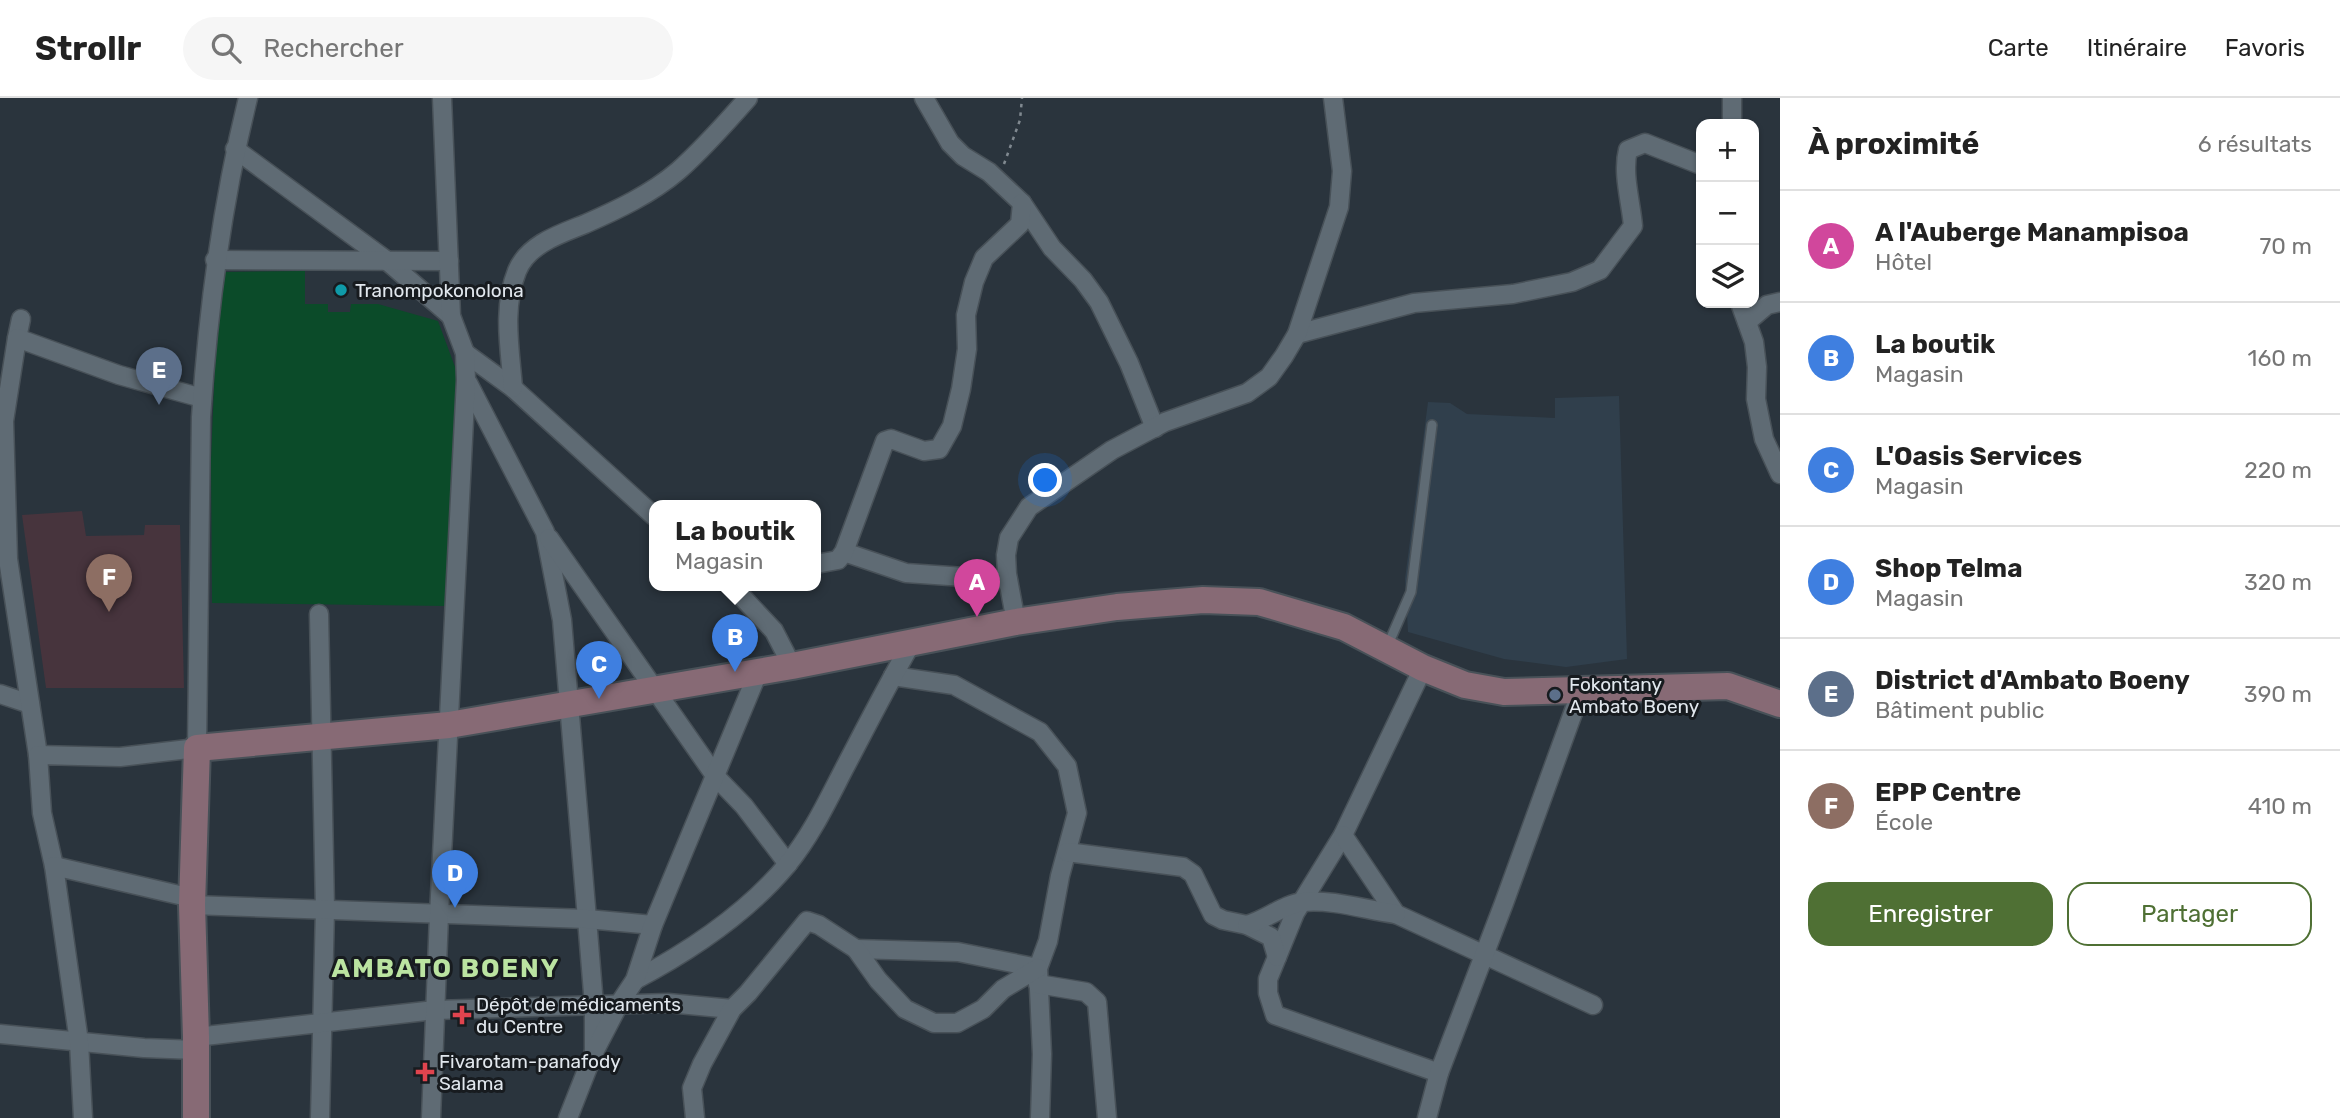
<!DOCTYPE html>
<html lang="fr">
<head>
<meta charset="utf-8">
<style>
  :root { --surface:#fff; --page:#f6f6f6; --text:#222; --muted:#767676; --line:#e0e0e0; --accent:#4f7034 }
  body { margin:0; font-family:Rubik,sans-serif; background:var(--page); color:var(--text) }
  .controls { position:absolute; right:21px; top:21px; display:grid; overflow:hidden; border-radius:14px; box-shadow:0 2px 5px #0004 }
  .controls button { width:63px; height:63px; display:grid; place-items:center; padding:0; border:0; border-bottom:2px solid var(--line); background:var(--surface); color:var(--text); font:35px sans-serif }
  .you { position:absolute; left:1046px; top:383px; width:24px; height:24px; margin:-18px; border:5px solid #fff; border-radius:50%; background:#1a73e8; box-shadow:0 0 0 10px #1a73e833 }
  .badge { display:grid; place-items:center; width:46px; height:46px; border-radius:50%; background:var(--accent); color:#fff; font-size:23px; font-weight:700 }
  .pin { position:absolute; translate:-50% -58px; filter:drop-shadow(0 2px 4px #0008) }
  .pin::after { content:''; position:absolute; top:37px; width:24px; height:21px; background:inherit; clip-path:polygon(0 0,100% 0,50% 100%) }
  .popup { position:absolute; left:649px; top:402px; width:172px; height:91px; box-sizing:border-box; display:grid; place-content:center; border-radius:14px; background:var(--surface); filter:drop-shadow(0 2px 5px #0005); font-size:23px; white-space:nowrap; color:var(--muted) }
  .popup b { font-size:26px; color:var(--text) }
  .popup::after { content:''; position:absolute; left:50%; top:100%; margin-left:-14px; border:14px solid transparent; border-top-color:var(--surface) }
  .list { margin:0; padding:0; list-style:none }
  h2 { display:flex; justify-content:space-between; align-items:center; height:91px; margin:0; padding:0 28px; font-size:30px }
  h2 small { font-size:23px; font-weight:400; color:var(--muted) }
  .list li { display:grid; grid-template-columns:46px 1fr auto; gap:21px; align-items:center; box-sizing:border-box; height:112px; padding:0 28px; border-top:2px solid var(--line) }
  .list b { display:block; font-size:26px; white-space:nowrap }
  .list p { margin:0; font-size:23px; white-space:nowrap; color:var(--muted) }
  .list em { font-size:23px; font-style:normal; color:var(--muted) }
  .actions { display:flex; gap:14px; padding:21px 28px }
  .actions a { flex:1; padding:16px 0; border:2px solid var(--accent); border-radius:21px; text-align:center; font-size:24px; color:var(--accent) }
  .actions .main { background:var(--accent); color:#fff }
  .icon { flex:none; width:38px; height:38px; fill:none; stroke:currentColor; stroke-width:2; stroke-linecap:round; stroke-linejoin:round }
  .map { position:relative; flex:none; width:1780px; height:1020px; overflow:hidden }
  header { display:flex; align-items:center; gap:42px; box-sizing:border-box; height:98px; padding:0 35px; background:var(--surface); border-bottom:2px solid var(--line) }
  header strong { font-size:33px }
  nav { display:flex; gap:38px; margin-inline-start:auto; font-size:24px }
  .search { width:490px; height:63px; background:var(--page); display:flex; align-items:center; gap:18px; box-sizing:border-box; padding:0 24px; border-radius:38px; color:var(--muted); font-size:26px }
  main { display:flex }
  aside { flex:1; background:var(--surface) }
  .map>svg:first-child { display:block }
</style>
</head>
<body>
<header>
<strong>Strollr</strong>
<div class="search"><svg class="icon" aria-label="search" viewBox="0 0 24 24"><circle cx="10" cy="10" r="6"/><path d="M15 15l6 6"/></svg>Rechercher</div>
<nav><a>Carte</a><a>Itinéraire</a><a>Favoris</a></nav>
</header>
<main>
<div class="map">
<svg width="1780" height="1020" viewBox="0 0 1780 1020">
  <rect width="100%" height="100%" fill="#2a343d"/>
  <path fill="#303f4c" d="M1619,298l8,263 -61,8 -62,-8 -96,-27 -3,-53 23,-177 22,1 17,11 88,4v-20z"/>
  <path fill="#47343d" d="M82,413l4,25 58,-1 1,-10h35l4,163h-138l-24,-173z"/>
  <path fill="#0b4b29" d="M305,173v33h23v8h22l1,-8h27l60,17 20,54 -11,231 -235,-3 -1,-144 4,-95 8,-92z"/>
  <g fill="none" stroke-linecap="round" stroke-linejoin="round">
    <defs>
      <path id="lane" d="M1387,549l24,-55 21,-167"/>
      <g id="street">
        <path d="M924,0l26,45 13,13 26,16 33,31 30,45 31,32 16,22 30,61 26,65"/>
        <path d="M1732,0v26"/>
        <path d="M235,51l151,111 65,56"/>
        <path d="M215,162l234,1"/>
        <path d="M1740,205l14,39 3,25 -1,32 8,40 16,35"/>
        <path d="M1747,224l20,-17 13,-3"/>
        <path d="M1297,236l117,-31 99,-9 59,-12 28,-12 33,-44c-2,-24 -11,-53 -5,-76l17,-7 56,22"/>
        <path d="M17,240l4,-19"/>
        <path d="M465,255l48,35 141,128"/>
        <path d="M468,285l77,149 17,88 25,299 7,86v47"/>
        <path d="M513,290c-3,-39 -11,-80 4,-117 11,-27 43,-37 68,-47 32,-14 66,-30 93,-53 25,-22 48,-48 70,-73"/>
        <path d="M549,440l167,239 28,29 44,58"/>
        <path d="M844,454l62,21 102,7"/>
        <path d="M816,466l22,-4 6,-8 41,-111 6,-2 33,12 15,-2 13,-23 9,-37 6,-40 -1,-34 8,-33 10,-24 36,-34 2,-21"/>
        <path d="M732,488l42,45 18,35"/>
        <path d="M319,516l6,295 -5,209"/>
        <path d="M1016,524l-9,-48 -1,-19 3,-17 20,-31 83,-57 53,-28 82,-29 22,-16 15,-21 13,-22 42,-127 3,-36 -9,-73"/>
        <path d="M1423,570l-80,167 -48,78 -27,66v14l7,22 164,58"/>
        <path d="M893,578l61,9 86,47 27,34 10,47 -17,63 -12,65 -10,27 4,86 -2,64"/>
        <path d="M0,596l30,10"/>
        <path d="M38,657l-30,-196 -4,-138 13,-83 102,37 83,23"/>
        <path d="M1343,737l53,79 197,91"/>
        <path d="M1067,754l116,15 10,7 20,41 10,5 24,5 24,12 6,20"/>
        <path d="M54,768l-12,-53 -4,-58 82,2 77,-9 4,-331c7,-108 21,-214 47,-319"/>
        <path d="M192,807l395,14 66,6"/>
        <path d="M1247,827c19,-5 37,-21 56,-23 30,-3 63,8 93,12"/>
        <path d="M856,851l102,3 80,16"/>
        <path d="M635,882c55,-29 111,-66 152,-115 24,-29 40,-63 57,-96 22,-42 44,-85 68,-127"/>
        <path d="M1038,886l48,8 11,10 10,116"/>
        <path d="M0,936l144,14 52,2"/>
        <path d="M196,939l239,-27 233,-7 64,6"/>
        <path d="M83,1020l-4,-76 -25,-176 138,32"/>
        <path d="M431,1020l8,-203 27,-535 -1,-27 -14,-37 -9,-218"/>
        <path d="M568,1020l26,-66 25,-48 16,-24 18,-55 106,-255"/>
        <path d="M695,1020l-3,-30 10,-24 30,-55 16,-16 59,-72 12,4 37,24 22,31 27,29 29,14h23l26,-14 20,-20 35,-21"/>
        <path d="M1427,1020l12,-45 65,-170 77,-212"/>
      </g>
      <path id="secondary" d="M196,1020v-81l-4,-132 5,-157 252,-23 343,-59 224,-44 101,-15 86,-7 56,2 85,25 79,41 42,17 39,7 224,-6 52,18"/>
    </defs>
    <use href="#lane" stroke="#485158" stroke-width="12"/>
    <use href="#street" stroke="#485158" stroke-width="21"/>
    <use href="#secondary" stroke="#485158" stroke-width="30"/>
    <path stroke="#808990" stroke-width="2.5" stroke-dasharray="3.5 5" stroke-linecap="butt" d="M1004,66l16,-44 2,-22"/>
    <use href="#lane" stroke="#5f6b74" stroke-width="9"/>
    <use href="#street" stroke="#5f6b74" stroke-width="18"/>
    <use href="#secondary" stroke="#876a75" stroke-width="26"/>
  </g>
  <circle fill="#0f9aa8" stroke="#171b1f" stroke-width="2.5" cx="341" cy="192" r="7"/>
  <circle fill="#5c6f8a" stroke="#171b1f" stroke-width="2.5" cx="1555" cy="597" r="7"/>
  <g fill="#e0444e" stroke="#171b1f" stroke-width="2.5">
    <path d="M458.5 906.5h7v7h7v7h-7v7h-7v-7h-7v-7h7z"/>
    <path d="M421.5 963.5h7v7h7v7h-7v7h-7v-7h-7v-7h7z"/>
  </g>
  <g text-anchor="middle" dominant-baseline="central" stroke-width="6" stroke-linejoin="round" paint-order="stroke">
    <g font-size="19" fill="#e1e7ed" stroke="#171b1f" text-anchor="start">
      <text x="355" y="192">Tranompokonolona</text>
      <text x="1569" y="586">Fokontany<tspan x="1569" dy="22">Ambato Boeny</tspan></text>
      <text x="476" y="906">Dépôt de médicaments<tspan x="476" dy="22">du Centre</tspan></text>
      <text x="439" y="963">Fivarotam-panafody<tspan x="439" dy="22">Salama</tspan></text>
    </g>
    <g font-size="26" font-weight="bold" letter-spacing="2" fill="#bbe4a1" stroke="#171b1f">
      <text x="446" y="870">AMBATO BOENY</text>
    </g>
  </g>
</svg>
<div class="controls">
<button>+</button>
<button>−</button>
<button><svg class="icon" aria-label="layers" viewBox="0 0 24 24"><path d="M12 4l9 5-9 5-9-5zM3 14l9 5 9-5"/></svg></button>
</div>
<div class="you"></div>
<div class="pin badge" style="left:977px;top:519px;background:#d1479c">A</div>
<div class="pin badge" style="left:735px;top:574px;background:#3f7fe0">B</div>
<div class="popup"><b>La boutik</b>Magasin</div>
<div class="pin badge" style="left:599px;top:601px;background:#3f7fe0">C</div>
<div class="pin badge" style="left:455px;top:810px;background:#3f7fe0">D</div>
<div class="pin badge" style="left:159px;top:307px;background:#5c6f8a">E</div>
<div class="pin badge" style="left:109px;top:514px;background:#8d6e63">F</div>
</div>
<aside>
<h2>À proximité<small>6 résultats</small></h2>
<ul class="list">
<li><span class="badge" style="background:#d1479c">A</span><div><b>A l'Auberge Manampisoa</b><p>Hôtel</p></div><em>70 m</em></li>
<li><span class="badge" style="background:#3f7fe0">B</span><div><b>La boutik</b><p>Magasin</p></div><em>160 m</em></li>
<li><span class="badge" style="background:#3f7fe0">C</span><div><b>L'Oasis Services</b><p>Magasin</p></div><em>220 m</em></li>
<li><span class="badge" style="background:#3f7fe0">D</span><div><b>Shop Telma</b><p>Magasin</p></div><em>320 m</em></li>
<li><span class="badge" style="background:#5c6f8a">E</span><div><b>District d'Ambato Boeny</b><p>Bâtiment public</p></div><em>390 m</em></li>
<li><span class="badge" style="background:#8d6e63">F</span><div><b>EPP Centre</b><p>École</p></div><em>410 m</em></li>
</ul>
<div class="actions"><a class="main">Enregistrer</a><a>Partager</a></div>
</aside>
</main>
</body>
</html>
